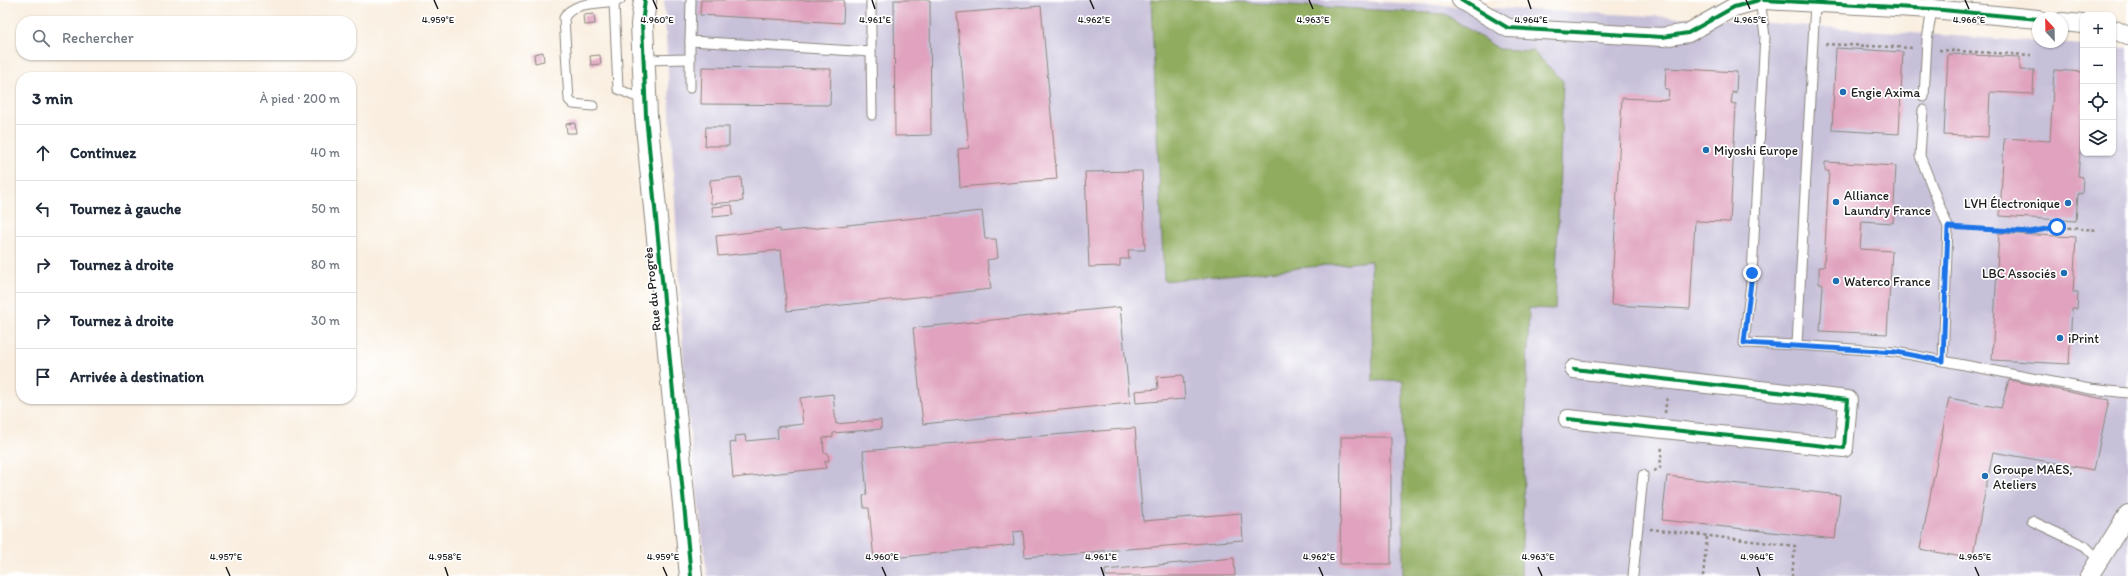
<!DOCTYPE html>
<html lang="fr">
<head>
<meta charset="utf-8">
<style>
  :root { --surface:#fff; --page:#f2f2f3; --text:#1f2937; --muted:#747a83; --line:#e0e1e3 }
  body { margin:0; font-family:Itim,sans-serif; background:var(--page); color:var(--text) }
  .controls { position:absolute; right:12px; top:12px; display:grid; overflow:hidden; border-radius:8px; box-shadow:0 1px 3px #0004 }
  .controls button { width:36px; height:36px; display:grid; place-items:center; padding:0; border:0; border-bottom:1px solid var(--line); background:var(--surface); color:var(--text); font:20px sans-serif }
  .compass { position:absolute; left:2032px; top:12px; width:36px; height:36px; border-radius:50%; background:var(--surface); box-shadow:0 1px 3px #0004; rotate:338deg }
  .stop { position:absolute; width:12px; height:12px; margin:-9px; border:3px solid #1a73e8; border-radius:50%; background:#fff }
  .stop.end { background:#1a73e8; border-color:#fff; box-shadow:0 1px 4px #0008 }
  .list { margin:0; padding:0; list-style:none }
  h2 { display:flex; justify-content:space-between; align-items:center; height:52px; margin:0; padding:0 16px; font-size:17px }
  h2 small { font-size:13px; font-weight:400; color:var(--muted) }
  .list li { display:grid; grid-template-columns:26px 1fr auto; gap:12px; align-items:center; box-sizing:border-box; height:56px; padding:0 16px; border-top:1px solid var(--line) }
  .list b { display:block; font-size:15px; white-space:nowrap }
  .list em { font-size:13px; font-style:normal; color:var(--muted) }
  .icon { flex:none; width:22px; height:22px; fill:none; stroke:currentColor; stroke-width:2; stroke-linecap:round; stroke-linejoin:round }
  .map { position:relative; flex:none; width:2128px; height:576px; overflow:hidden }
  .search { position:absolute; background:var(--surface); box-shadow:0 1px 3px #0004; left:16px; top:16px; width:340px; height:44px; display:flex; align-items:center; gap:10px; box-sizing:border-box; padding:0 14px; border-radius:16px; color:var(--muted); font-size:15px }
  .panel { position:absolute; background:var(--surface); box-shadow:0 1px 3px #0004; left:16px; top:72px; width:340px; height:332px; border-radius:16px }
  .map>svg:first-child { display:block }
</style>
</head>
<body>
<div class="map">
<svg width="2128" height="576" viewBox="0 0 2128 576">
  <rect width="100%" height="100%" fill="#fff"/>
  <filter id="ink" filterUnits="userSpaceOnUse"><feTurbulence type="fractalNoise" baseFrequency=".025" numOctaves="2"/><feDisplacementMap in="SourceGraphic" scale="8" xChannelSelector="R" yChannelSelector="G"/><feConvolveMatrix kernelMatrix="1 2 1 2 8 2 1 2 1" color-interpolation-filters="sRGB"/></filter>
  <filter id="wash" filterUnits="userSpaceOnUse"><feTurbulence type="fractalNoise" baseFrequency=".012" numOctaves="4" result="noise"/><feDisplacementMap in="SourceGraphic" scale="16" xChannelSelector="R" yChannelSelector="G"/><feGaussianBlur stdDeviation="0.9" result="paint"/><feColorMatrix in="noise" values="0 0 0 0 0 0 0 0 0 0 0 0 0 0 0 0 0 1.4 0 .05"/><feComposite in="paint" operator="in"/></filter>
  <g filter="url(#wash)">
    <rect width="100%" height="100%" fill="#f9eedf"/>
    <path fill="#c7c0d9" d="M664,0h674l373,19 372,26v108h30v-106l15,1v528h-1421l-22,-187z"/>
    <path fill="#90ac5f" stroke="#56643e" d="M1151,0h54l240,14 54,35 34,2 30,30 -8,228 -26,-1 -8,268h-118v-196l-30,1 -2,-120 -207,20z"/>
    <g id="blocks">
      <g fill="#e0a2be">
        <path d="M701,0h143l-1,23 -143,-8z"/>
        <path d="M894,0h36l1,135 -36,1z"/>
        <path d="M1041,6l16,173 -97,8 -2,-38 11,-1 -12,-135z"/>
        <path d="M594,14l1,10 -11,1 -1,-10z"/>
        <path d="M1836,48l67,4 -4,82 -67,-4z"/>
        <path d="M543,52l1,9 -9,2 -1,-9z"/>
        <path d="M1948,54l72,3v13h14l-1,24 -43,-2 -2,45 -44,-2z"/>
        <path d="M600,55l1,9 -10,1 -1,-9z"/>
        <path d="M702,67l129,2 -1,36 -129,-1z"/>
        <path d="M1666,68l71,4 -1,21 -4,-1v5l-1,6 5,1 -6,118 -35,-1 -5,88 -79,-4 11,-207 46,2 1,-11h-4z"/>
        <path d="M2054,70l29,2v42l-5,62 5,1 -1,17 -4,-1 -2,28 -76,-5 4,-78 46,3z"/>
        <path d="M575,123l1,10h-9l-1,-9z"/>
        <path d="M706,127h23v19h-24z"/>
        <path d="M1825,162l71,4 -3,57 -31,-2 -2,28 32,2 -5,83 -67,-3 3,-47h-4v-17h5l5,-96h-4z"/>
        <path d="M1142,171l3,79h-17l1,9h-9v7l-31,1 -4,-95z"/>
        <path d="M741,177l2,24 -32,3 -1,-24z"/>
        <path d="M732,205l1,10 -20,2 -1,-10z"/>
        <path d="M982,211l3,28h11l2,19 -11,2 4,29 -204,22 -6,-61 -63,6 -2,-20 64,-7v3z"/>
        <path d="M1999,233l77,4 -3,55h5l-1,17h-5l-3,55 -77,-4z"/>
        <path d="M1120,307l10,96 -207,21 -10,-96z"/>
        <path d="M1183,375l2,24 -49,4 -1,-12 23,-2 -1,-12z"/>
        <path d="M2009,380l100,20 -15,70 -101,-18 -21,107 -52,-10 29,-151 52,10z"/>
        <path d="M833,394l3,30 45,-4v9l-48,4v4l-10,1 1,15h4l1,8h-4l1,7 -93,10 -3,-35 6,-1 -1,-6 10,-1 1,6 32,-3 -1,-11 26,-3 -3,-26z"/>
        <path d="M1135,428l8,93 98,-8 2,27 -218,17 -2,-26 -10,1 1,13 -140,15 -5,-52h-5l-1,-12 4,-1 -4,-44z"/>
        <path d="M1341,437h50v127h-51z"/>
        <path d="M1667,476l173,19 -5,44 -173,-19z"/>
        <path d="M1234,558l1,18h-130v-6z"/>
      </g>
    </g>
  </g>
  <g filter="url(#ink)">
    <use href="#blocks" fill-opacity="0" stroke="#8a857e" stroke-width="1"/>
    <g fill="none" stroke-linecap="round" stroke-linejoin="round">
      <defs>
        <g id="service">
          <path d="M691,0l-1,41 181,11v-52"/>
          <path d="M1760,0l5,36 -13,237 -8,70 53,2"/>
          <path d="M614,2l4,87 16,7 11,-1"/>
          <path d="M1815,3l-18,342 99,7 194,37 38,4"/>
          <path d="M690,41v47"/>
          <path d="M871,52l1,63"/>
          <path d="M644,60l46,-1"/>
          <path d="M1924,97l3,-57 5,-31"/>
          <path d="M593,106l-20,-2 -4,-4 -5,-82c9,-18 37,-13 56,-18"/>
          <path d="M1923,110l-3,46 28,71 -5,134"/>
          <path d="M2032,521l53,25 14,14"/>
          <path d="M1633,576l10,-101"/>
        </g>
        <g id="minor">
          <path d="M1461,0l47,28 154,9 26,-4 46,-26 25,-7"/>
          <path d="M1764,0l168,9 106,10"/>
          <path d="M2062,22l21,2"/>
          <path d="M2113,29l15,7"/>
          <path d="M1568,419l276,29 4,-48 -274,-31"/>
          <path d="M2089,576l39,-62"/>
        </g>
        <path id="tertiary" d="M645,0l-3,24 4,92 45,460"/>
      </defs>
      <use href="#service" stroke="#8a857e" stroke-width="11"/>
      <use href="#minor" stroke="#8a857e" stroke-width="20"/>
      <use href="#tertiary" stroke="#8a857e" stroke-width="24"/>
      <g stroke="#8a857e" stroke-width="2.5" stroke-dasharray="3 3" stroke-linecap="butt">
        <path d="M1825,44l89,4"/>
        <path d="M1939,50l92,5"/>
        <path d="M1961,228l69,4 27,-5 41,3"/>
        <path d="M1665,413l2,-17"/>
        <path d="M1654,471l6,-3 2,-22"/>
        <path d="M1650,529l145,17 -3,30"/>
        <path d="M1703,576l4,-40"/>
      </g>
      <use href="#service" stroke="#fff" stroke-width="9"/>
      <use href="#minor" stroke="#fff" stroke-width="18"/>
      <use href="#tertiary" stroke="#fff" stroke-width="22"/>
      <defs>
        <g id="cycleway">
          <path d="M645,0l-3,24 4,92 45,460"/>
          <path d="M1461,0l47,28 154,9 26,-4 46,-26 25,-7"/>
          <path d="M1764,0l168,9 106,10"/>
          <path d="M1568,419l276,29 4,-48 -274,-31"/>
        </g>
      </defs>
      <use href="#cycleway" stroke="#fff" stroke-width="6"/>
      <use href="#cycleway" stroke="#00873e" stroke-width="4"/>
    </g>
  </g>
  <g fill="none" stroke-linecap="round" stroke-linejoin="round" filter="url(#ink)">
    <path stroke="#1a73e8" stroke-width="5" d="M1752,273l-8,70 152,9 47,9 5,-134 82,5 27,-5"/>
  </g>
  <path fill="none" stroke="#1c1c1c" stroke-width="1.5" d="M434,0l4,9M653,0l4,9M872,0l3,9M1090,0l4,9M1309,0l4,9M1528,0l3,9M1746,0l4,9M1965,0l4,9M226,567l4,9M445,567l3,9M663,567l4,9M882,567l4,9M1101,567l3,9M1319,567l4,9M1538,567l4,9M1757,567l3,9M1975,567l4,9"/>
  <g fill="#1f6fb2" stroke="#fff" stroke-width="1.5">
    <circle cx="1843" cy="92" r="4"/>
    <circle cx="1706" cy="150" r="4"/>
    <circle cx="1836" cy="202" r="4"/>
    <circle cx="2068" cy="203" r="4"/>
    <circle cx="2064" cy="273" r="4"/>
    <circle cx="1836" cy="281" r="4"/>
    <circle cx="2060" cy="338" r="4"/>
    <circle cx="1985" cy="476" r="4"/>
  </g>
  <g text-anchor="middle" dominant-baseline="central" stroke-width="3.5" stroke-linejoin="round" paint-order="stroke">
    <g font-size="13" fill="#1c1c1c" stroke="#fff" text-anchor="start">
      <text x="1851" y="92">Engie Axima</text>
      <text x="1714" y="150">Miyoshi Europe</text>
      <text x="1844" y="195">Alliance<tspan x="1844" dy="15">Laundry France</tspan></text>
      <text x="2060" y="203" text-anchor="end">LVH Électronique</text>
      <text x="2056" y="273" text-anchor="end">LBC Associés</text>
      <text x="1844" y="281">Waterco France</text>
      <text x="2068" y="338">iPrint</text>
      <text x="1993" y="469">Groupe MAES,<tspan x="1993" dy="15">Ateliers</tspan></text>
    </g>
    <g font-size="13" fill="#1c1c1c" stroke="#fff">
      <text transform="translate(652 289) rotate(-96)">Rue du Progrès</text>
    </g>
  </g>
  <g font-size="10" text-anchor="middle" fill="#1c1c1c" stroke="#fff" stroke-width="3.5" stroke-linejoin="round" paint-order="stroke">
    <text x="438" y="23">4.959°E</text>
    <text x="1969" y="23">4.966°E</text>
    <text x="657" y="23">4.960°E</text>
    <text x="875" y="23">4.961°E</text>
    <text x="1094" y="23">4.962°E</text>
    <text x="1313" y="23">4.963°E</text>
    <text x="1531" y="23">4.964°E</text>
    <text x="1750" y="23">4.965°E</text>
    <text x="226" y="560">4.957°E</text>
    <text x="445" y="560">4.958°E</text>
    <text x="663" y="560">4.959°E</text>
    <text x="882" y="560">4.960°E</text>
    <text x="1101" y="560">4.961°E</text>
    <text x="1319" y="560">4.962°E</text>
    <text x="1538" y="560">4.963°E</text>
    <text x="1757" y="560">4.964°E</text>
    <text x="1975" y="560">4.965°E</text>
  </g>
</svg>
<div class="controls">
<button>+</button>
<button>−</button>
<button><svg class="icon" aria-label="locate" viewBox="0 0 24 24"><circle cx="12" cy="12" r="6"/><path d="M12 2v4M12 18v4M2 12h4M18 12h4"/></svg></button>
<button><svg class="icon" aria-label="layers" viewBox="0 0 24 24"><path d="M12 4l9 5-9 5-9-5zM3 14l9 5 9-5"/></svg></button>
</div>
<svg class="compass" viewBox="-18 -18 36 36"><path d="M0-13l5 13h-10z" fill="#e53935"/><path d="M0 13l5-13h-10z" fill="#747a83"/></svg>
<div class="stop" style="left:2057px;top:227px"></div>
<div class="stop end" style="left:1752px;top:273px"></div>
<div class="search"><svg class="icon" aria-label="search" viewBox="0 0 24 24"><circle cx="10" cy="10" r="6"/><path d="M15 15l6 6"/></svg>Rechercher</div>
<section class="panel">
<h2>3 min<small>À pied · 200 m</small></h2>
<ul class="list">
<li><svg class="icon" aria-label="ahead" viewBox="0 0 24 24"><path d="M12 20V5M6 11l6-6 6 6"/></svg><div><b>Continuez</b></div><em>40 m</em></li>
<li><svg class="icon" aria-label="left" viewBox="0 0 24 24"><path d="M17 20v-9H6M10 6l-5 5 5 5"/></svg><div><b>Tournez à gauche</b></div><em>50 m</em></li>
<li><svg class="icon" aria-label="right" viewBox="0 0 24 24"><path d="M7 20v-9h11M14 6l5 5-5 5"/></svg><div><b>Tournez à droite</b></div><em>80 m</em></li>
<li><svg class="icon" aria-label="right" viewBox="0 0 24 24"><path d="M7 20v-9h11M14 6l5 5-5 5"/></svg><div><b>Tournez à droite</b></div><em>30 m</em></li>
<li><svg class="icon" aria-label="arrive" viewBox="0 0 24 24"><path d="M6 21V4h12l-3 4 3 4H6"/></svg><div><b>Arrivée à destination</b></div></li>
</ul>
</section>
</div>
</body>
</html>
